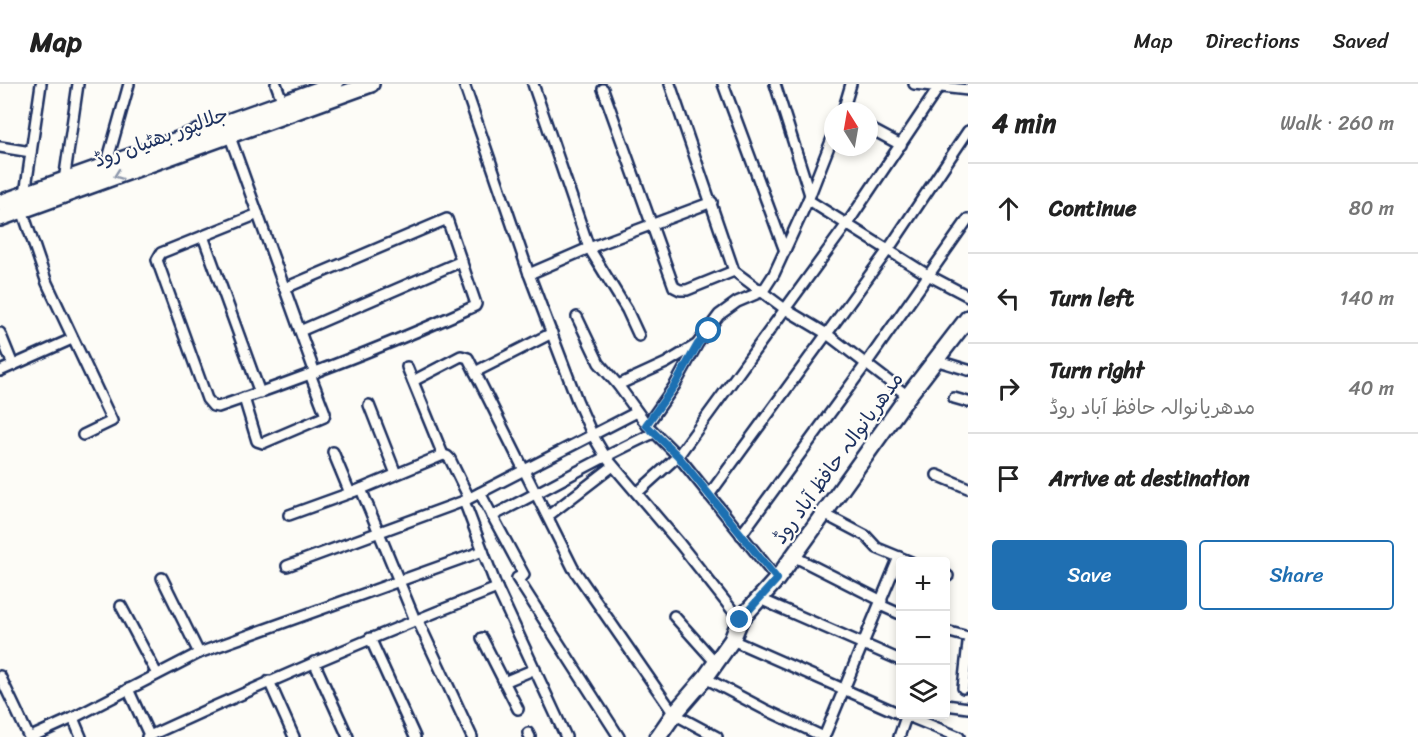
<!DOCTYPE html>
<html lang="en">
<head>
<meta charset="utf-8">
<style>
  :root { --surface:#fff; --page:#f2f2f2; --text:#222; --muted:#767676; --line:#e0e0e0; --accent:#1f6fb2 }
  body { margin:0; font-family:Sriracha,"Playpen Sans Arabic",sans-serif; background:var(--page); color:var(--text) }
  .controls { position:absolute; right:18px; bottom:18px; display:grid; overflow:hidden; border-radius:6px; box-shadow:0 3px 9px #0003 }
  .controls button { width:54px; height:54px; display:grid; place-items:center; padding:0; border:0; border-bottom:2px solid var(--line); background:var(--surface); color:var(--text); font:30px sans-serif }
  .compass { position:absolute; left:824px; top:18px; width:54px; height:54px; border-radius:50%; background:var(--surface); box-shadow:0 3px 9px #0003; rotate:349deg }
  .stop { position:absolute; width:18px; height:18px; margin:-14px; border:4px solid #1f6fb2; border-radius:50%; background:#fff }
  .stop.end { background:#1f6fb2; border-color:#fff; box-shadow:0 2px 6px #0008 }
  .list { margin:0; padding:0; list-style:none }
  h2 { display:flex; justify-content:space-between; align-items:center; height:78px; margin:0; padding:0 24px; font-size:26px }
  h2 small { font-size:20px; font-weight:400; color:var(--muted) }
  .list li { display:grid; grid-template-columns:39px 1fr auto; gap:18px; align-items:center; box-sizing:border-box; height:90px; padding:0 24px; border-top:2px solid var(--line) }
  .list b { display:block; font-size:22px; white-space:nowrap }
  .list p { margin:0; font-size:20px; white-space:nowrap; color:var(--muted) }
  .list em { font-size:20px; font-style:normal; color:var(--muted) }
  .actions { display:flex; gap:12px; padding:18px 24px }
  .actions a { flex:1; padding:14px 0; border:2px solid var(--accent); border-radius:6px; text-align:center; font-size:21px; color:var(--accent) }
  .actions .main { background:var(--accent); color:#fff }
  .icon { flex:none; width:33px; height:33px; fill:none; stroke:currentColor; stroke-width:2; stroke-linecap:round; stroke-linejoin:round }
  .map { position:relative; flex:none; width:968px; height:653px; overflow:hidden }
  header { display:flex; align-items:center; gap:36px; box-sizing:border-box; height:84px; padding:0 30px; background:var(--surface); border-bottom:2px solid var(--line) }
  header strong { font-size:28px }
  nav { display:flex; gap:33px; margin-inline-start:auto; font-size:21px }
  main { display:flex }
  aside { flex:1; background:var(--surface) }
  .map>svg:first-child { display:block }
</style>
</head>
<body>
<header>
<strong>Map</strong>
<nav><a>Map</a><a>Directions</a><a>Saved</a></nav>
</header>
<main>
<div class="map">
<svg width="968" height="653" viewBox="0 0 968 653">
  <rect width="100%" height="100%" fill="#fdfcf7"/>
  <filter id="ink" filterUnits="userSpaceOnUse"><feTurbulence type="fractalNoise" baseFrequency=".0167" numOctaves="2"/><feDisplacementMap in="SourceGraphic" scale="12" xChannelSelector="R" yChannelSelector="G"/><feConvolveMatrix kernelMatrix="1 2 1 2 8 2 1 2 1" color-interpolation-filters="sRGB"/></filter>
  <g filter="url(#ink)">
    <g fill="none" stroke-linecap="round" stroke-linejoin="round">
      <defs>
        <g id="street">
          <path d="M276,0l7,19"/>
          <path d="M464,0l65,190 48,126 15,34 13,22 75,88 60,76"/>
          <path d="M533,0l56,164 38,62 12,26"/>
          <path d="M670,0l64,187 51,38 42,25 81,62"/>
          <path d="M723,0l62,167"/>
          <path d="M775,0l35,111"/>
          <path d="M914,0l54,6"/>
          <path d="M603,5l71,198 6,3h7l47,-19"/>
          <path d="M843,27l8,-27"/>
          <path d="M869,44l32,17"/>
          <path d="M229,50l86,239"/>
          <path d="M0,63l31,5"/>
          <path d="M106,82l23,-82"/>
          <path d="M64,97l14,-97"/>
          <path d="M25,110l16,-110"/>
          <path d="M808,116l120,75 40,21"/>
          <path d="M22,126l25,73 65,138 -29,14"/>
          <path d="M258,130l-97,39 -4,7 50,139 6,7 5,1c88,-30 173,-63 257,-101l1,-2 -29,-85 -162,69"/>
          <path d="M203,152l57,157"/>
          <path d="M529,190l60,-26 123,-46"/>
          <path d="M577,233l22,46 19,22 29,40 31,31 99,123"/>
          <path d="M300,247l162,-70"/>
          <path d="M0,249l13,32"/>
          <path d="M935,276l33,10"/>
          <path d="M407,283l36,88"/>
          <path d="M0,287l72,-32"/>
          <path d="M475,288l77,-39"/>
          <path d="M413,297l48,-25 7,2 105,210 101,146 43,23"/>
          <path d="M618,301l48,-22 30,-18"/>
          <path d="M244,314l13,43 6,2 61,-26 1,-4 -15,-39"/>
          <path d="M954,314l14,4"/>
          <path d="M369,321l27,69"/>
          <path d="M647,341l28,-40 23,-42 21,-28 18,-13 26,-11 11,-17 34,-74 25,-64"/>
          <path d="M333,368l17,41"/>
          <path d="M937,391l31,13"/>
          <path d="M361,405l54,131 4,3 53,114"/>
          <path d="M480,409l44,82 -7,3 102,159"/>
          <path d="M637,409l41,-37 169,-232 92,-137"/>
          <path d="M709,411l179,-245 80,-119"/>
          <path d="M464,417l33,87 69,149"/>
          <path d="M824,430l42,22 11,12 34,14"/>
          <path d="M289,431l72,-26 82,-34 4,1 3,3 19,39"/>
          <path d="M492,432c55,-27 107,-58 162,-83"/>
          <path d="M548,432l65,-50"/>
          <path d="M741,451l125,-171 102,-145"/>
          <path d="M793,472l89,45"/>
          <path d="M287,482l177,-65 173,-89"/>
          <path d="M946,491l2,1"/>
          <path d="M162,494l37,75"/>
          <path d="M760,515l140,61"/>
          <path d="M880,521l20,9"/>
          <path d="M121,522l36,68"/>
          <path d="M674,532l42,47"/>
          <path d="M946,547l22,6"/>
          <path d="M370,554l45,99"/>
          <path d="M482,554l36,71"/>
          <path d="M732,556l168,74"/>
          <path d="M314,578l34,75"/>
          <path d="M0,592l29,61"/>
          <path d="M705,594l59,31 60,28"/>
          <path d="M269,597l25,56"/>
          <path d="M504,598l31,-13"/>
          <path d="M963,604l5,-45"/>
          <path d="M128,605l22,48"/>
          <path d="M946,621l22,3"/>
          <path d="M903,630l56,23"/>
          <path d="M73,634l8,19"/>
          <path d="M528,649l2,4"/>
          <path d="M31,653l42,-19 126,-65 284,-102"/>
          <path d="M147,653c115,-53 232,-103 350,-149"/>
          <path d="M824,653l75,-180"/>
          <path d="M899,653l8,-23"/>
        </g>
        <g id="primary">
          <path d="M0,119l335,-119"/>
          <path d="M0,134l371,-134"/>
          <path d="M658,653l16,-23 31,-36 27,-38 8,-20 37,-41 131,-183 60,-78"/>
        </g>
      </defs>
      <use href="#street" stroke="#1b2f5e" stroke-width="14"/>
      <use href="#primary" stroke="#1b2f5e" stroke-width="20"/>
      <use href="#street" stroke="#fdfcf7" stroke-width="9"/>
      <use href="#primary" stroke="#fdfcf7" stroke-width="15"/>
    </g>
    <defs><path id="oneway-chevron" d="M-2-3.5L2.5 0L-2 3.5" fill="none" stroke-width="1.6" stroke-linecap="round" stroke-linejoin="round" transform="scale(1.5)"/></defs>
    <use stroke="#8c96aa" href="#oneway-chevron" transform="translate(118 91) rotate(160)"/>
  </g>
  <g fill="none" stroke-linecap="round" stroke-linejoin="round" filter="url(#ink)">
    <path stroke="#1f6fb2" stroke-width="8" d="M709,247l-11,13 -23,41 -29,40 32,31 99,123 -37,41"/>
  </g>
  <g text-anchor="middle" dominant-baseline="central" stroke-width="4.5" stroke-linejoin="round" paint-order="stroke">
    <g font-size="20" fill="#1b2f5e" stroke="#fdfcf7">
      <text transform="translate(161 53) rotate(-20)">جلالپور بھٹیاں روڈ</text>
      <text transform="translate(838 374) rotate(-54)">مدھریانوالہ حافظ آباد روڈ</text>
    </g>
  </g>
</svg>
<div class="controls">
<button>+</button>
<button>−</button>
<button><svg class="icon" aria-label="layers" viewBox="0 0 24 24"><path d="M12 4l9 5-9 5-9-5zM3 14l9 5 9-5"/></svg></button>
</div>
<svg class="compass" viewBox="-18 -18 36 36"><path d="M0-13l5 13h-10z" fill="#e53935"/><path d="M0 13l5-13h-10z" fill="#767676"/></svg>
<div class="stop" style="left:709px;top:247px"></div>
<div class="stop end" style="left:740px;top:536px"></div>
</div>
<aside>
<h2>4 min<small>Walk · 260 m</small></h2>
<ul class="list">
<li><svg class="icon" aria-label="ahead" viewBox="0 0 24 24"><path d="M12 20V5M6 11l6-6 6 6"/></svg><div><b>Continue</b></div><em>80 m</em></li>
<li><svg class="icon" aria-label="left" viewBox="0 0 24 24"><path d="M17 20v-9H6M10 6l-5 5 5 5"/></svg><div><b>Turn left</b></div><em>140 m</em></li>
<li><svg class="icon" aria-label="right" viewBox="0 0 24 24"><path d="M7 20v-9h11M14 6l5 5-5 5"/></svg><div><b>Turn right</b><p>مدھریانوالہ حافظ آباد روڈ</p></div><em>40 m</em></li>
<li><svg class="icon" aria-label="arrive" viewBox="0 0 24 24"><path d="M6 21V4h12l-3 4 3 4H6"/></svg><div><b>Arrive at destination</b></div></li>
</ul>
<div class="actions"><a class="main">Save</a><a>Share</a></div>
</aside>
</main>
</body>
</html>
